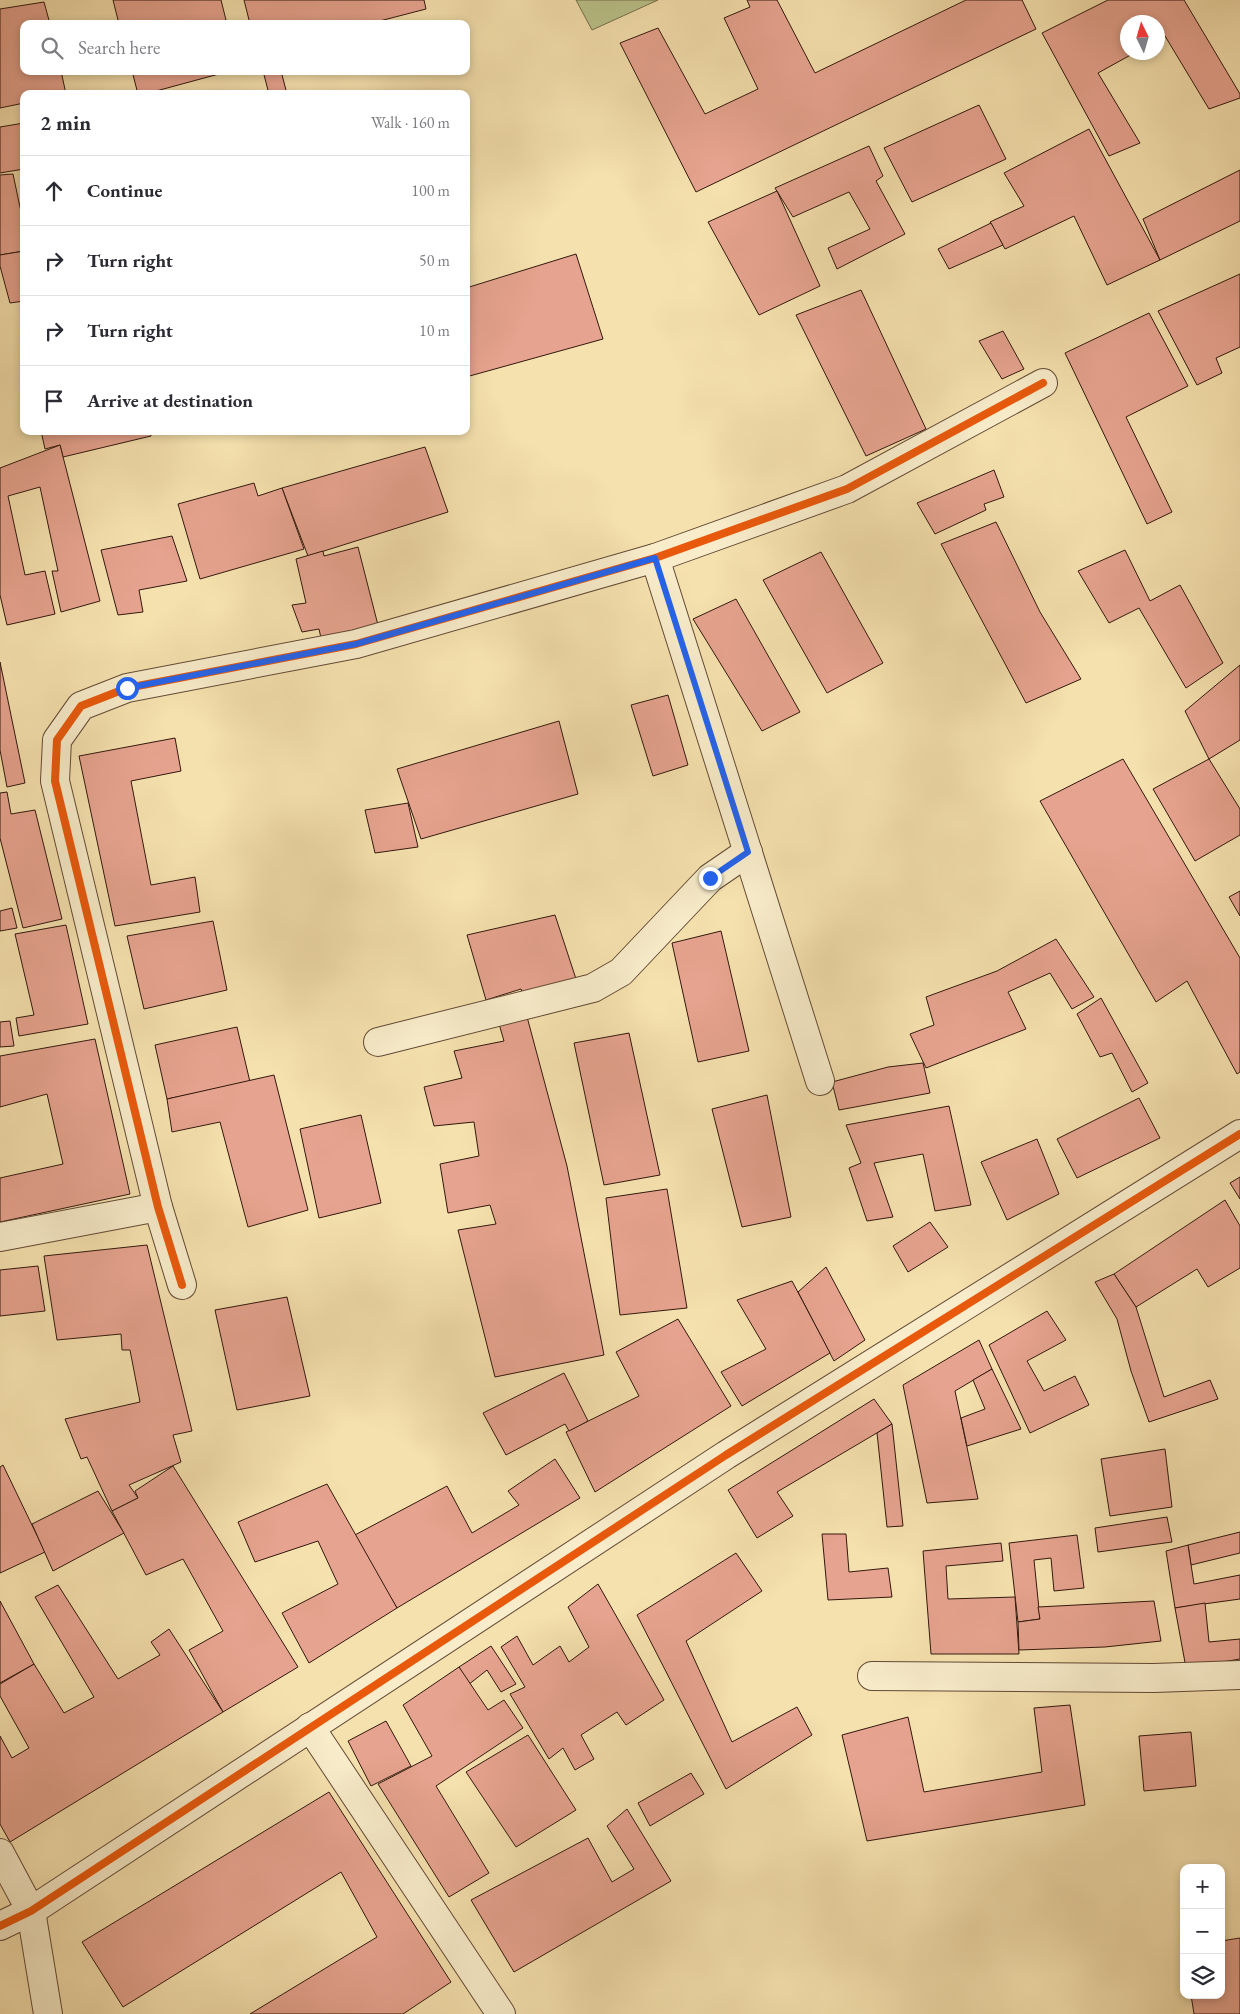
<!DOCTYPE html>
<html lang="en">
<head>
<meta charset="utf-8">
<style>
  :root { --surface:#fff; --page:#f2f2f3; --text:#2b2b33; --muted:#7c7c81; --line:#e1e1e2 }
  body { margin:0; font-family:"EB Garamond",serif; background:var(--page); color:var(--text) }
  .controls { position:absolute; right:15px; bottom:15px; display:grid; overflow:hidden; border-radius:10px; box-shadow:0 2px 8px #0003 }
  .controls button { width:45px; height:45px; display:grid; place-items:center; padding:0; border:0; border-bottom:1px solid var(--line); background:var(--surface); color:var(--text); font:25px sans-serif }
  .compass { position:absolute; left:1120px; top:15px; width:45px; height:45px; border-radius:50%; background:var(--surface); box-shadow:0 2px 8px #0003; rotate:355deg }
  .stop { position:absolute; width:15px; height:15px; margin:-11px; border:4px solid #2563eb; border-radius:50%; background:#fff }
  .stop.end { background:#2563eb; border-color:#fff; box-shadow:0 1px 5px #0008 }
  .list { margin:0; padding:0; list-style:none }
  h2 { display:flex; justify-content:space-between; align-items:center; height:65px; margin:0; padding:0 20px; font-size:21px }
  h2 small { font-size:16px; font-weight:400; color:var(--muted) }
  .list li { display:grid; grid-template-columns:32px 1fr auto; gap:15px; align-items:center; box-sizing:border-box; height:70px; padding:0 20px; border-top:1px solid var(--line) }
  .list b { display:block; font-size:19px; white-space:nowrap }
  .list em { font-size:16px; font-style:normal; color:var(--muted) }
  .icon { flex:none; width:28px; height:28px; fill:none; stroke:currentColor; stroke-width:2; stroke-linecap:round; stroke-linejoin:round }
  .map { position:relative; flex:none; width:1240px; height:2014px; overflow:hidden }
  .search { position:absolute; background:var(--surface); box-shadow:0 2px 8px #0003; left:20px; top:20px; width:450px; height:55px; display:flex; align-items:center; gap:12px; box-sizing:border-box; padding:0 18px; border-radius:10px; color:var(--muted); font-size:19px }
  .panel { position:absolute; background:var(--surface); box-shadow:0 2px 8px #0003; left:20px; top:90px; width:450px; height:345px; border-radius:10px }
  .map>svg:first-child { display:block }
</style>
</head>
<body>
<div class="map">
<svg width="1240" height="2014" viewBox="0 0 1240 2014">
  <rect width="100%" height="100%" fill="#f5e1ae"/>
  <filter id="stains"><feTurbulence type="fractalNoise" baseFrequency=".004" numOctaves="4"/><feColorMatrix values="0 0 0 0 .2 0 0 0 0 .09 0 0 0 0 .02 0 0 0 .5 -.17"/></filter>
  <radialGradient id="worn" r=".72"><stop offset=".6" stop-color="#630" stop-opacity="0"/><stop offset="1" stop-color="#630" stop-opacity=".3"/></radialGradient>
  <path fill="#bbc38b" stroke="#766e4c" d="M576,0h82l-66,30z"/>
  <g fill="#e6a38f" stroke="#32180d">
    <path d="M113,0h108l6,24h-108z"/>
    <path d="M244,0h180l2,9 -58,15h-118z"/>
    <path d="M747,0h30l38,73 151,-73h56l14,29 -340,163 -76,-149 38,-15 47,86 53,-25 -34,-71 26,-11z"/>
    <path d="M1108,0h76l56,94v4l-31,11 -44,-73 -7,4v-18h-30v30h8l-38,21 42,70 -31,13 -67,-123z"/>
    <path d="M44,2l6,22h-26v47h37l5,23h-42v9l-24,5v-99z"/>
    <path d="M132,71h98l-85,23h-7z"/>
    <path d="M263,71h18l6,23h-18z"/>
    <path d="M979,105l27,54 -94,43 -28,-54z"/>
    <path d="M24,123v46l-24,4v-46z"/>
    <path d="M1089,129l71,131 -53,25 -33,-69 -69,33 -15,-27 34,-16 -20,-33z"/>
    <path d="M869,146l14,30 -7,5 29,53 -68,35 -9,-21 42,-19 -21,-37 -56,25 -18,-29z"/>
    <path d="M1240,170v51l-80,39 -17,-41z"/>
    <path d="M13,174l11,52v25l-24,4v-80z"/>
    <path d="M777,191l43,95 -61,29 -51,-93z"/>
    <path d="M991,223l12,22 -54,24 -11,-20z"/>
    <path d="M24,251v50l-14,2 -10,-37v-11z"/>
    <path d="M576,254l27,85 -137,38v-89z"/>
    <path d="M1240,274v73l-24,11 6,15 -25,12 -39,-74z"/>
    <path d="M861,290l65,139 -60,27 -70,-141z"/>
    <path d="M1149,313l39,73 -62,31 46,95 -25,12 -82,-171z"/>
    <path d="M1003,331l21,38 -22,10 -23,-38z"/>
    <path d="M41,431h109l1,5 -88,21 -3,-12 -15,4z"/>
    <path d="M60,445l40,156 -39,11 -9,-41h6l-18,-84 -32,9 17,79 20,-4 10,43 -48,11 -7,-30v-127z"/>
    <path d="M425,447l23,65 -140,44 -26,-68z"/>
    <path d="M994,470l10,27 -20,7 2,6 -51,24 -18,-31z"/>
    <path d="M254,483l4,13 24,-8 22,61 -104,30 -22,-75z"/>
    <path d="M996,522l44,90 41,67 -55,24 -85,-159z"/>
    <path d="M172,536l15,45 -48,9 4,22 -25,3 -17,-65z"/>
    <path d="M358,547l22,86 -57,14 -4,-18 -17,3 -10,-27 14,-2 -10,-44 27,-8 1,5z"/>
    <path d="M1125,550l25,51 30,-16 43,78 -37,25 -47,-80 -30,15 -31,-52z"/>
    <path d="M821,552l62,111 -56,30 -64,-113z"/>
    <path d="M736,599l64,113 -38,19 -69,-112z"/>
    <path d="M0,662l25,121 -18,4 -7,-37z"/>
    <path d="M1240,665v75l-31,19 -24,-48z"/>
    <path d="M668,695l20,70 -35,11 -22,-71z"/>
    <path d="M559,721l19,73 -157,45 -24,-70z"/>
    <path d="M175,738l6,33 -50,10 20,104 44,-8 5,35 -85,14 -36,-170z"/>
    <path d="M1123,759l117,199v114l-3,2 -50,-93 -31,21 -116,-201z"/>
    <path d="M1209,759l31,50v26l-45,26 -42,-72z"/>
    <path d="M7,792l4,22 24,-4 27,109 -39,9 -23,-90v-45z"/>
    <path d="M408,803l10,44 -43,6 -10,-43z"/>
    <path d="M1240,891v25l-11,-19z"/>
    <path d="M12,908l5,20 -17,3v-20z"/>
    <path d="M555,915l23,70 -54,13 -3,-9 -35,11 -19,-65z"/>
    <path d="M213,921l14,69 -83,19 -17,-73z"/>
    <path d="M66,925l22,99 -69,12 -3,-18 18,-3 -19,-81z"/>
    <path d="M721,931l28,120 -51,11 -26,-119z"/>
    <path d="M1056,939l38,58 -22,12 -22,-36 -42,19 18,37 -100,39 -16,-34 24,-9 -8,-28 71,-26z"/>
    <path d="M1101,998l47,85 -16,9 -20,-39 -12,4 -23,-43z"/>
    <path d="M526,1013l41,153 37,189 -109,22 -37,-147 38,-6 -6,-19 -42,8 -8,-49 39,-8 -5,-34 -40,4 -10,-39 38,-9 -8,-27 50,-10 -7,-24z"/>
    <path d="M10,1021l4,25 -14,1v-25z"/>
    <path d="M237,1027l13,55 -83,17 -12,-54z"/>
    <path d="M629,1033l31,142 -56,10 -30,-142z"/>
    <path d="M95,1039l35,155 -130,28v-44l63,-14 -16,-70 -47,13v-51z"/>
    <path d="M923,1063l7,30 -91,17 -7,-28 56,-15z"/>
    <path d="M274,1075l34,135 -60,17 -28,-105 -48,10 -5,-33z"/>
    <path d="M767,1095l24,122 -49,10 -30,-118z"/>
    <path d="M1139,1098l21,40 -83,40 -20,-39z"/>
    <path d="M949,1106l22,99 -36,6 -12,-57 -49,9 19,54 -26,4 -18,-53 12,-5 -15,-38z"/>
    <path d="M361,1115l20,88 -62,15 -19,-89z"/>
    <path d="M1037,1139l22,55 -52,26 -26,-58z"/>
    <path d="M1240,1177v22l-10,-16z"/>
    <path d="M667,1189l20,119 -67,7 -14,-117z"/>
    <path d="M1225,1200l15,26v42l-32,19 -11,-18 -61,38 -22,-33z"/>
    <path d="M930,1222l18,25 -40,25 -15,-26z"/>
    <path d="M147,1245l45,186 -19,4 8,27 -52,23 9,13 -26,13 -25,-54 -6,2 -16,-40 75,-17 -10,-52h-8l-1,-16 -64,6 -13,-84z"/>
    <path d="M38,1266l7,45 -45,5v-46z"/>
    <path d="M826,1267l39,73 -31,21 -36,-69z"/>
    <path d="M1114,1274l22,33 28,90 46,-17 8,19 -69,23 -18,-51 -14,-52 -22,-37z"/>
    <path d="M792,1281l38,72 -88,53 -21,-34 45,-23 -29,-49z"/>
    <path d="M287,1297l23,99 -73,14 -22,-100z"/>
    <path d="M1047,1311l19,29 -39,21 17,30 31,-15 14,29 -59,28 -41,-88z"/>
    <path d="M678,1319l53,87 -136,86 -29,-60 73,-36 -23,-44z"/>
    <path d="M979,1340l13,29 -37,22 23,108 -51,4 -24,-118z"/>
    <path d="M992,1369l29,60 -54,17 -6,-28 24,-9 -12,-29z"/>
    <path d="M564,1373l24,48 -19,10 -4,-7 -59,31 -23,-42z"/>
    <path d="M874,1399l18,25 -115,68 16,24 -36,22 -29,-48z"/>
    <path d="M892,1424l11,102 -16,1 -10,-94z"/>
    <path d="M1165,1449l7,58 -62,9 -9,-57z"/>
    <path d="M555,1459l25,39 -183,110 -44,-72 94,-50 25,47 47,-28 -11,-14z"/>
    <path d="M3,1465l42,87 -45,21v-106z"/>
    <path d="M173,1466l125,201 -75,45 -34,-62 34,-19 -40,-72 -37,16 -34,-64 26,-13 -3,-7z"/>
    <path d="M327,1484l70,124 -88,55 -27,-50 56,-29 -20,-43 -63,21 -17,-40z"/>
    <path d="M98,1491l26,42 -71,38 -21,-47z"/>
    <path d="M1167,1517l5,25 -74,10 -3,-24z"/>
    <path d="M1240,1532v21l-49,12 -3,-20z"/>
    <path d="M822,1534h24l3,38 39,-4 4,29 -64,3z"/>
    <path d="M1077,1535l7,53 -30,3 -3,-33 -17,2 6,59 -22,3 -9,-79z"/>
    <path d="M1001,1543l2,18 -57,5 2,33 67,-2 4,57h-88l-8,-103z"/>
    <path d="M1188,1545l6,39 46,-9v24l-65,9 -9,-57z"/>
    <path d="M736,1553l26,38 -76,50 46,101 65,-35 15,28 -86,54 -89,-174z"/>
    <path d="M598,1584l66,116 -38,25 -9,-13 -36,23 13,24 -19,11 -12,-22 -14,11 -39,-65 15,-7 -24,-40 16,-11 16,29 27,-19 9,16 20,-15 -21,-40z"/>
    <path d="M58,1585l60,94 42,-24 -9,-13 18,-13 54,83 -213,130 -10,-18v-88l12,22 17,-10 -29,-52v-12l34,-20 30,49 30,-16 -59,-100z"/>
    <path d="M0,1601l34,63 -34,19z"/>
    <path d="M1154,1601l7,40 -56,6 -86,3 -1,-28 22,-3 -2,-12z"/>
    <path d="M1205,1603l4,39 31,-3v20l-54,9 -11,-60z"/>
    <path d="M491,1646l25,38 -15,8 -14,-22 -19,15 -9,-18z"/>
    <path d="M459,1667l29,43 16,-10 19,28 -87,58 53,87 -40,24 -71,-113 54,-28 -29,-51z"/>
    <path d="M1070,1705l15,100 -218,36 -25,-106 66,-18 16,75 118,-20 -8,-64z"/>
    <path d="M386,1721l25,45 -40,20 -23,-45z"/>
    <path d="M1191,1732l5,54 -52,5 -5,-55z"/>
    <path d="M528,1735l48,75 -60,37 -50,-75z"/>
    <path d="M691,1773l13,21 -54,32 -12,-23z"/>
    <path d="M329,1792l122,190 -48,32h-153l127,-77 -36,-65 -218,135 -41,-65z"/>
    <path d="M627,1809l44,72 -157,91 -43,-72 117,-62 24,44 22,-13 -27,-43z"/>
    <path d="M1240,1938v76h-46l-3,-19h30v-54z"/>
  </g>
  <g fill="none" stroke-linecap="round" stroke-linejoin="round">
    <defs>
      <g id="minor">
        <path d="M655,558l165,523"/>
        <path d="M378,1042l215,-54 28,-16 89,-94 38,-26"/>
        <path d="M0,1237l158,-30"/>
        <path d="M182,1285l-24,-78 -103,-426 2,-41 24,-34 46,-18 229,-44 299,-86 192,-69 196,-106"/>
        <path d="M872,1676l282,2 86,-3"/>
        <path d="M310,1727l191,287"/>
        <path d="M0,1853l31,58"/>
      </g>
      <g id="tertiary">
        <path d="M31,1911l17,103"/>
        <path d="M0,1926l31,-15 695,-456 514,-321"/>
      </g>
    </defs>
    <use href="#minor" stroke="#634a35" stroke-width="30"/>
    <use href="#tertiary" stroke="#634a35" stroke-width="30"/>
    <use href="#minor" stroke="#f8ecca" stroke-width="28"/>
    <use href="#tertiary" stroke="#f8ecca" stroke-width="28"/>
    <defs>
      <g id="cycleway">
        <path d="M182,1285l-24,-78 -103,-426 2,-41 24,-34 46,-18 229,-44 299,-86 192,-69 196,-106"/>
        <path d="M0,1926l31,-15 695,-456 514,-321"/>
      </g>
    </defs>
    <use href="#cycleway" stroke="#f8ecca" stroke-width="11"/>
    <use href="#cycleway" stroke="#e8590c" stroke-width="8"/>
  </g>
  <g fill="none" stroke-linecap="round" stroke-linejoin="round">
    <path stroke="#2563eb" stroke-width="6" d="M127,688l229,-44 299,-86 93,294 -38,26"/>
  </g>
  <rect width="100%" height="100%" filter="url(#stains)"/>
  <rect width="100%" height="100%" fill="url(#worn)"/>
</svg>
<div class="controls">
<button>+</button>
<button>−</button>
<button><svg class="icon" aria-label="layers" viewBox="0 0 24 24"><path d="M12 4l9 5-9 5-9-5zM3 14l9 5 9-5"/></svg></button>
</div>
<svg class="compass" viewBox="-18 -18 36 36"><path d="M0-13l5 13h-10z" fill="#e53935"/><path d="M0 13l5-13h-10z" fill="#7c7c81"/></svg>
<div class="stop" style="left:127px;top:688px"></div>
<div class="stop end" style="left:710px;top:878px"></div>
<div class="search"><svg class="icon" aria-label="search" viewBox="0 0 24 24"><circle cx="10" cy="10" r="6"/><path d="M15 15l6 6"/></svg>Search here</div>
<section class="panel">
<h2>2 min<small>Walk · 160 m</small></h2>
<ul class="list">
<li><svg class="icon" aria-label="ahead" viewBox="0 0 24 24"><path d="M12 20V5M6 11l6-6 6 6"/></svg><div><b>Continue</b></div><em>100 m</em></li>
<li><svg class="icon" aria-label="right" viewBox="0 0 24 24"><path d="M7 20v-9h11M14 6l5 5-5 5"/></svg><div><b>Turn right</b></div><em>50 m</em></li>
<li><svg class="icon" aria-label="right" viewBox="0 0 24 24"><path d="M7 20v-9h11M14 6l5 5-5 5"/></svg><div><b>Turn right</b></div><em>10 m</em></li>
<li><svg class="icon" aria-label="arrive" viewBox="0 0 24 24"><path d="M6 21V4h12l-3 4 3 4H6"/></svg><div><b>Arrive at destination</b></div></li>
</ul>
</section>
</div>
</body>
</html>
